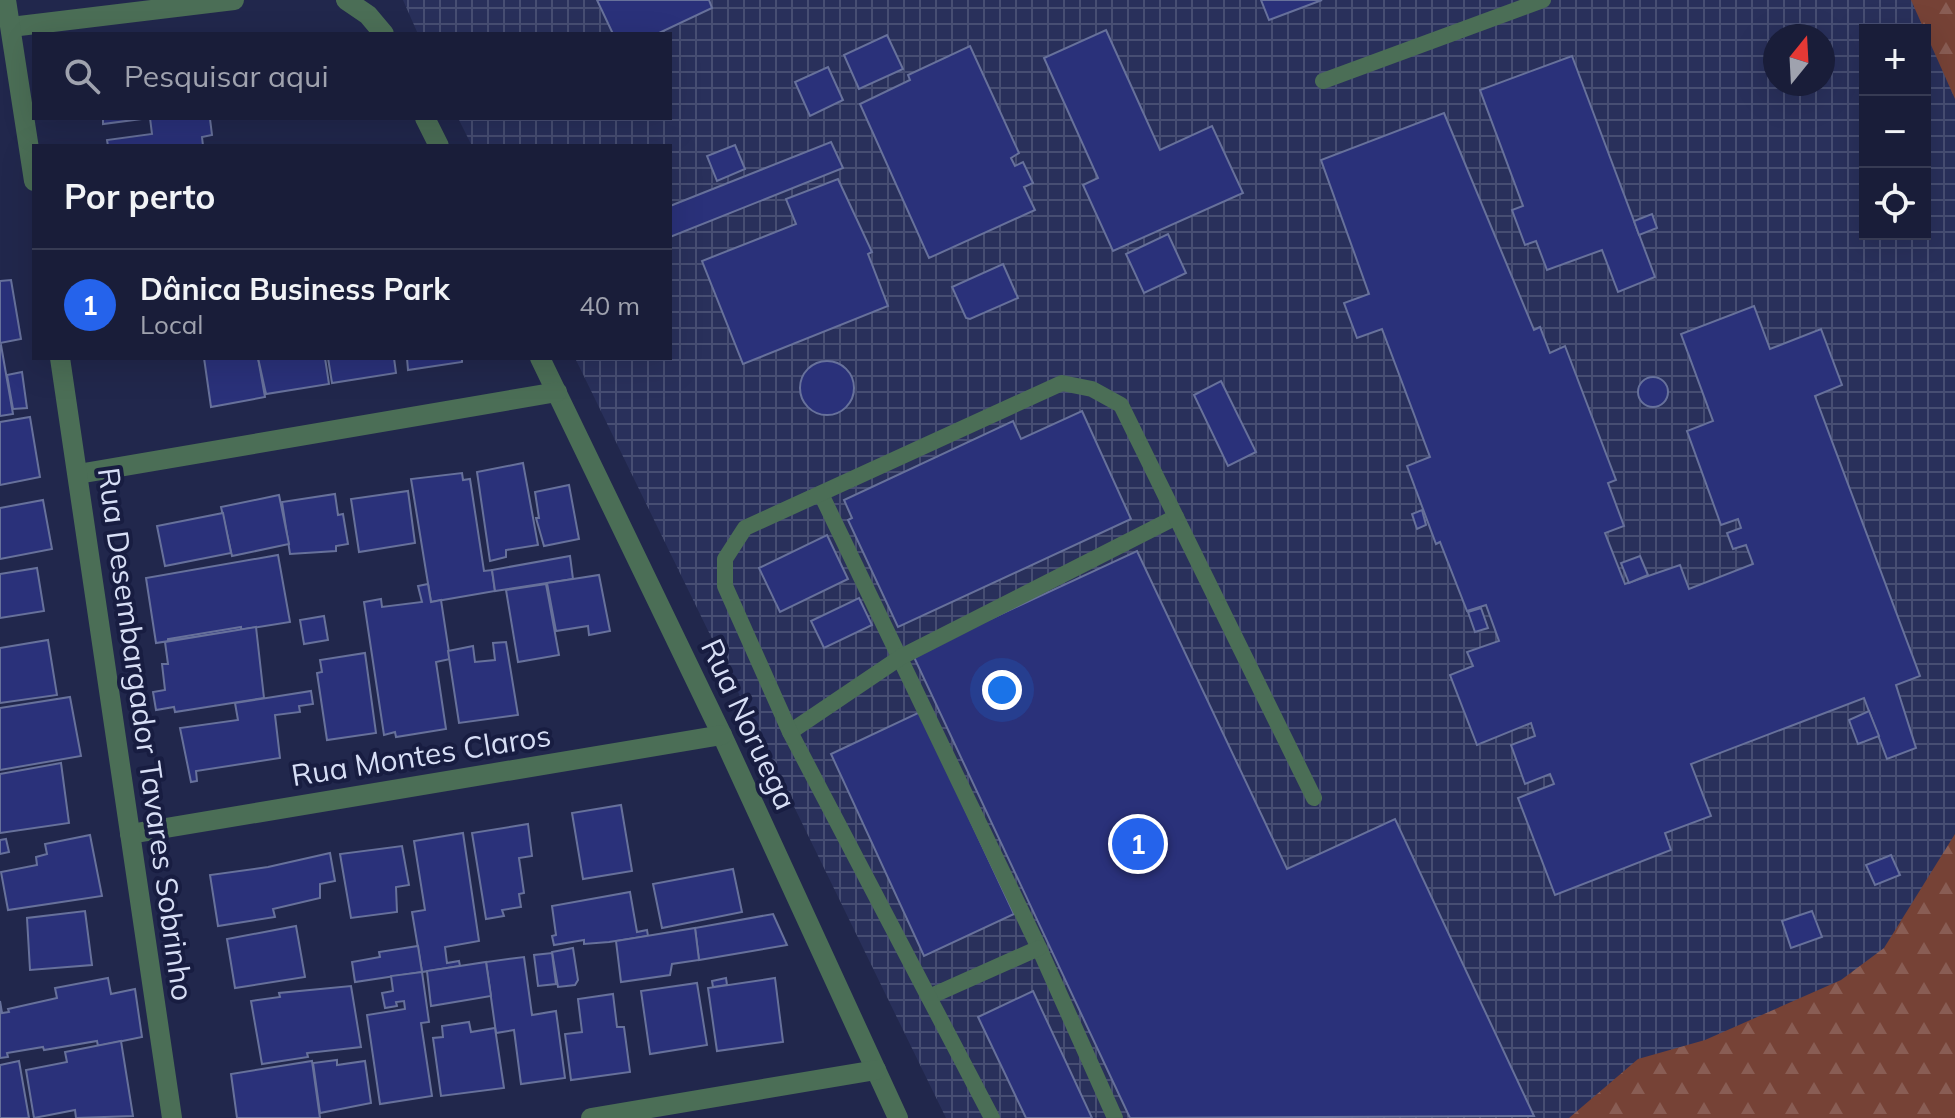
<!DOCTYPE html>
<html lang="pt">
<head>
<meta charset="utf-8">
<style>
  :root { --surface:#191d39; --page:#222641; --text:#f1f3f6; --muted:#9fa2ae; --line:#373b53; --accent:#2563eb }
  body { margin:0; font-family:Mulish,sans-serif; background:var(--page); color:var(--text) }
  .controls { position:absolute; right:24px; top:24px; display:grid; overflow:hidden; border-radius:0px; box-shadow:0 8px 32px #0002 }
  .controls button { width:72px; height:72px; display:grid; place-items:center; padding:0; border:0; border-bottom:2px solid var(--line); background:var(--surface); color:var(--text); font:40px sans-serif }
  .compass { position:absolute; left:1763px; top:24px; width:72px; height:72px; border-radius:50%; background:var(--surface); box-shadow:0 8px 32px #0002; rotate:18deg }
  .you { position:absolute; left:1002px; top:690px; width:28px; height:28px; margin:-20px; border:6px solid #fff; border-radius:50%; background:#1a73e8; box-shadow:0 0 0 12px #1a73e833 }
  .badge { display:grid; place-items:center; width:52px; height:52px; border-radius:50%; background:var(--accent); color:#fff; font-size:26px; font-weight:700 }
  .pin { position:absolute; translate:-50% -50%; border:4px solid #fff; box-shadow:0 2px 8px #0006 }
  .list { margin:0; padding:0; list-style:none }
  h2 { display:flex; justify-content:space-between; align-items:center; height:104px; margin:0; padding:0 32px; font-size:34px }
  h2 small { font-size:26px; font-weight:400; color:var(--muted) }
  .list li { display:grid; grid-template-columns:52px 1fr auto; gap:24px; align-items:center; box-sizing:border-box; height:112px; padding:0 32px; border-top:2px solid var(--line) }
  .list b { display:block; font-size:30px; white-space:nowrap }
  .list p { margin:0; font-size:26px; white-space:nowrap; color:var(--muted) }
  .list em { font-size:26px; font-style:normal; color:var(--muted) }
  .icon { flex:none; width:44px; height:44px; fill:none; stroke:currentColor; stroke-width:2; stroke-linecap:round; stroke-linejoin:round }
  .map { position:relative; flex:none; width:1955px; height:1118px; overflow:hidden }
  .search { position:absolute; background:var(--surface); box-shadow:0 8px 32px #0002; left:32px; top:32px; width:640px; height:88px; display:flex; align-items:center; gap:20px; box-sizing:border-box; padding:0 28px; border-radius:0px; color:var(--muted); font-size:30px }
  .panel { position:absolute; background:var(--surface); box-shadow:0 8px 32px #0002; left:32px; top:144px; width:640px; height:216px; border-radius:0px }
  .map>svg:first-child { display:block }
</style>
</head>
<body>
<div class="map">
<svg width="1955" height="1118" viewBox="0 0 1955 1118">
  <defs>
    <pattern id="industrial-grid" width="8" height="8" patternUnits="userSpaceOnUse" patternTransform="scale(2)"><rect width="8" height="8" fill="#29305b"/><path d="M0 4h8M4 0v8" fill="none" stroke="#474e73"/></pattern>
    <pattern id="forest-firs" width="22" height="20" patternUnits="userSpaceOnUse" patternTransform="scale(2)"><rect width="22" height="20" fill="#764236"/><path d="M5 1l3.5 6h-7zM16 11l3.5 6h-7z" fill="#895d54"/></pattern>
  </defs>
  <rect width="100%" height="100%" fill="#21274c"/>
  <path fill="url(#industrial-grid)" fill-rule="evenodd" d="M403,0h1552v1118h-1009l-371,-760h95v-212h-198l-14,-28h212v-84h-252zM1865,30h60v204h-60zM1775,36h48v48h-48z"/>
  <g fill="url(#forest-firs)">
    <path d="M1911,0h44v99z"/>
    <path d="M1955,834v284h-386l69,-59 67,-19 136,-60 43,-32z"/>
  </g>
  <g fill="#2a317a" stroke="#67719b" stroke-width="2">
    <path d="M597,0h112l3,8 -55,26h-44z"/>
    <path d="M1261,0h61l-53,20z"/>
    <path d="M1106,30l54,120 52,-24 31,67 -130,58 -30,-66 15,-7 -54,-120z"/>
    <path d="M887,35l16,34 -44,20 -15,-34z"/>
    <path d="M970,46l49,107 -8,5 4,8 8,-4 10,21 -9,4 11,23 -106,48 -69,-154 50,-24 -2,-5z"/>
    <path d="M1572,56l83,221 -37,15 -16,-42 -55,20 -11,-29 -11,4 -13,-35 11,-4 -43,-116z"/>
    <path d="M828,67l15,33 -33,16 -15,-34z"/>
    <path d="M1444,113l90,217 6,-3 10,26 15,-7 51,134 -8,3 16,43 -19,7 20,51 55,-19 9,24 64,-25 -7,-19 -13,4 -6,-16 14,-5 -3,-9 -17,6 -34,-94 26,-10 -32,-87 73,-28 16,43 51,-20 21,56 -27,11 105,280 -24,9 20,63 -29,11 -23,-61 -173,66 20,52 -46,17 6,17 -116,45 -37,-97 36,-14 -4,-10 -25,10 -14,-39 24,-9 -4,-13 -54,22 -27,-70 23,-9 -6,-14 32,-11 -13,-36 -19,6 -27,-69 -4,2 -29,-78 23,-9 -48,-128 -25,9 -13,-35 25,-9 -48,-134z"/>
    <path d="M103,118h38v1l-38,5z"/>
    <path d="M150,118l60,1 2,16 -10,2 1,9h-95l-1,-6 45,-6z"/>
    <path d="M831,142l12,26 -173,69v-31z"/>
    <path d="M735,145l10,24 -28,12 -10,-25z"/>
    <path d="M838,179l34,73 -4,2 20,52 -145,58 -41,-103 94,-37 -10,-25z"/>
    <path d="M1652,214l5,14 -18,7 -5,-14z"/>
    <path d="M1168,234l18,39 -42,20 -18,-39z"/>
    <path d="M1003,264l15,34 -48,21 -4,-1 -14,-31z"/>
    <path d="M11,280l10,59 -21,4v-62z"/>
    <path d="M1,345l12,69 -13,2v-70z"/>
    <path d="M204,358h54l7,39 -54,10z"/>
    <path d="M258,358h67l4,26 -63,10z"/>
    <path d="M328,358h66l2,15 -64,10z"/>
    <path d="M407,358h55v4l-54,8z"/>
    <circle cx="827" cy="388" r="27"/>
    <path d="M22,372l5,36 -14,1 -6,-34z"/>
    <circle cx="1653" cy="392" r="15"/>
    <path d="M1221,381l35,71 -28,14 -34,-71z"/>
    <path d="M1082,411l49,108 -233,108 -50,-107 4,-2 -8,-18 169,-79 8,18z"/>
    <path d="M30,417l10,60 -40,8v-63z"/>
    <path d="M523,463l15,82 -32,5v7l-16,4 -13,-89z"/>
    <path d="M462,473l1,7 7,-1 14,92 8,-1 3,21 -64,11 -20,-123z"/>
    <path d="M569,485l10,54 -35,7 -8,-28h3l-4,-26z"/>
    <path d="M408,491l7,52 -56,9 -8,-53z"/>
    <path d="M335,494l3,21 5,-1 5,30 -12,2v5l-46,3 -8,-52z"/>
    <path d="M279,495l10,49 -57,12 -11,-49z"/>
    <path d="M43,500l9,49 -52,10v-51z"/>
    <path d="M1422,510l4,15 -9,4 -5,-15z"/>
    <path d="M223,513l8,40 -66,13 -8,-40z"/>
    <path d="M827,535l21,44 -68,33 -21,-44z"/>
    <path d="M1137,551l150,318 108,-50 139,297 -404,2 -217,-463z"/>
    <path d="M278,555l12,67 -134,21 -10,-65z"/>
    <path d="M570,556l3,23 -78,12 -3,-21z"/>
    <path d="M1640,556l8,19 -19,8 -8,-20z"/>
    <path d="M37,568l7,43 -44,7v-44z"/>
    <path d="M599,575l11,56 -21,4 -1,-9 -32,5 -9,-48z"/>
    <path d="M428,584l3,18 10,-2 9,59 -14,3 10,67 -50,8 -1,-5 -11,3 -20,-133 17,-3 1,8 40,-5 -4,-16z"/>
    <path d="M546,584l13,71 -41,7 -12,-72z"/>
    <path d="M859,598l13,27 -48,23 -13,-27z"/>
    <path d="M1481,608l7,20 -13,4 -7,-20z"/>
    <path d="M324,616l4,24 -24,4 -4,-24z"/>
    <path d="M241,627v3l-73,11v-2z"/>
    <path d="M256,627l8,71 -89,14 -1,-5 -18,3 -3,-18 12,-2 -3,-26h6l-3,-22z"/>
    <path d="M48,640l9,55 -57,8v-55z"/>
    <path d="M506,642l12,73 -59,8 -11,-72 25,-5 2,16 20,-2 -2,-17z"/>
    <path d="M365,653l11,80 -49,7 -10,-67 5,-1 -2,-12z"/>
    <path d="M311,691l2,13 -14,2 1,6 -25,3 5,43 -84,13 1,10 -6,1 -11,-54 58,-8 -3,-17z"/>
    <path d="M70,697l11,59 -81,14v-62z"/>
    <path d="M1869,711l10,25 -21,8 -9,-24z"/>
    <path d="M920,712l94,202 -90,42 -93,-202z"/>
    <path d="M61,763l8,60 -69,10v-59z"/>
    <path d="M621,805l11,66 -49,8 -11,-66z"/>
    <path d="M528,824l4,32 -13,2 5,35 -5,1 2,13 -19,3 2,6 -18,3 -14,-86z"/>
    <path d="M463,833l16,108 -34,6 2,16 12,-2 1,5 -38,6 -10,-60 13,-2 -11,-69z"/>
    <path d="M90,835l12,61 -94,14 -7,-38 36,-7 -1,-8 11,-3 -2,-10z"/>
    <path d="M6,839l3,13 -9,2v-14z"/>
    <path d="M402,846l7,39 -13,2 1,25 -46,6 -11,-64z"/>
    <path d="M330,853l5,28 -15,3v14l-47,11 2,8 -57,9 -8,-51 58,-8z"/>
    <path d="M1891,855l9,20 -25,10 -9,-20z"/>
    <path d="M733,869l9,43 -80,16 -9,-44z"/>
    <path d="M630,892l7,40 10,-2 1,6 -39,6 -25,2v-4l-30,5 -2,-9 4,-1 -4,-29z"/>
    <path d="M85,911l7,54 -62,5 -3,-52z"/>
    <path d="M1812,911l10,26 -31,11 -9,-27z"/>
    <path d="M773,914l14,31 -88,15 -4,-32z"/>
    <path d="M296,926l9,51 -70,11 -8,-49z"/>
    <path d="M695,928l4,32 -27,4 -2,11 -49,7 -5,-41z"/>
    <path d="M418,946l4,26 -67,10 -3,-20 28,-5 -1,-5z"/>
    <path d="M573,948l5,32 -3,5 -17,2 -6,-35z"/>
    <path d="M552,953l4,31 -18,2 -4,-31z"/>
    <path d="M524,957l8,58 24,-4 9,67 -44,6 -7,-54 -18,3 -10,-71z"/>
    <path d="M486,962l5,34 -60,10 -4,-35z"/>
    <path d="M422,972l7,50 -8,1 11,73 -52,8 -13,-89 38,-6 -1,-8 -8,1 1,4 -12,2 -3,-15 11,-2 -2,-15z"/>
    <path d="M108,978l3,16 24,-5 7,48 -44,9 -1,-5 -53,9 -1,-3 -36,6 1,4 -8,1v-57l2,12 7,-1 -1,-3 49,-11 -2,-10z"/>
    <path d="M726,978l1,7 -14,2 -1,-6z"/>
    <path d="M775,978l8,64 -66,9 -9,-63z"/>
    <path d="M697,983l10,62 -57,9 -9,-63z"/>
    <path d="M351,986l10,61 -54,6 1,4 -46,7 -11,-63 29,-4 -1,-4z"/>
    <path d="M1033,991l59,127h-66l-48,-101z"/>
    <path d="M613,994l4,33h7l6,45 -59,8 -6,-46 17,-2 -4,-33z"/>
    <path d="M469,1022l2,10 24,-4 9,60 -63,8 -8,-58 10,-1 -1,-11z"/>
    <path d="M121,1041l12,75 -57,2 -1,-8 -41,8 -8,-48 41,-8 -2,-10z"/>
    <path d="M337,1060v5l28,-4 6,42 -51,10 -7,-50z"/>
    <path d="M19,1061l10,57h-29v-53z"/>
    <path d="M312,1061l8,57h-83l-6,-44z"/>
  </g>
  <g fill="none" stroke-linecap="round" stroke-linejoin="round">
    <g stroke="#4b6e56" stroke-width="16">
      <path d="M1323,81l220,-81"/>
      <path d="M821,494l218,454 76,170"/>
      <path d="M790,732l111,-75 275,-140"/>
      <path d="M929,997l110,-49"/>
      <path d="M992,1118l-202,-386 -65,-146v-27l20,-31 317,-145 30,6 29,16 193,393"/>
    </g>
    <g stroke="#4b6e56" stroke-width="20">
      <path d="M346,0l22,15 16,19"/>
      <path d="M11,27l223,-27"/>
      <path d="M425,118l14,28"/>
      <path d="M540,358l182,377 176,383"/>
      <path d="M78,474l479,-82"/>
      <path d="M130,834l592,-99"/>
      <path d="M591,1118l285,-48"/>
    </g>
    <g stroke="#4b6e56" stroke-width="20">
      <path d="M6,0l28,181"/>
      <path d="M60,358l112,760"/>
    </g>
  </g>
  <g text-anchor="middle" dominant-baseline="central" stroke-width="8" stroke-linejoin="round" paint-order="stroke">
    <g font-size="30" fill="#d7def5" stroke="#181d41">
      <text transform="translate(749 724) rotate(65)">Rua Noruega</text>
      <text transform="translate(146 734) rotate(82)">Rua Desembargador Tavares Sobrinho</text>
      <text transform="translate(421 755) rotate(-9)">Rua Montes Claros</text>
    </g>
  </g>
</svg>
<div class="controls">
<button>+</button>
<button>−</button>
<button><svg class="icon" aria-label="locate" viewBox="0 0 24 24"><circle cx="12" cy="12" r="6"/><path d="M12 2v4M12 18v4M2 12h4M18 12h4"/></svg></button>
</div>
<svg class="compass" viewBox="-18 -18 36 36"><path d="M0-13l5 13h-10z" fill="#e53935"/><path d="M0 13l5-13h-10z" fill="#9fa2ae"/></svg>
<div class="you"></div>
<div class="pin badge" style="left:1138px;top:844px">1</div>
<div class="search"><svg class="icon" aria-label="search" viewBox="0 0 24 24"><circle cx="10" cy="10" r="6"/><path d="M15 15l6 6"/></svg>Pesquisar aqui</div>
<section class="panel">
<h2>Por perto<small></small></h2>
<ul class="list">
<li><span class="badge">1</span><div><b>Dânica Business Park</b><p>Local</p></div><em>40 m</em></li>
</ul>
</section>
</div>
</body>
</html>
